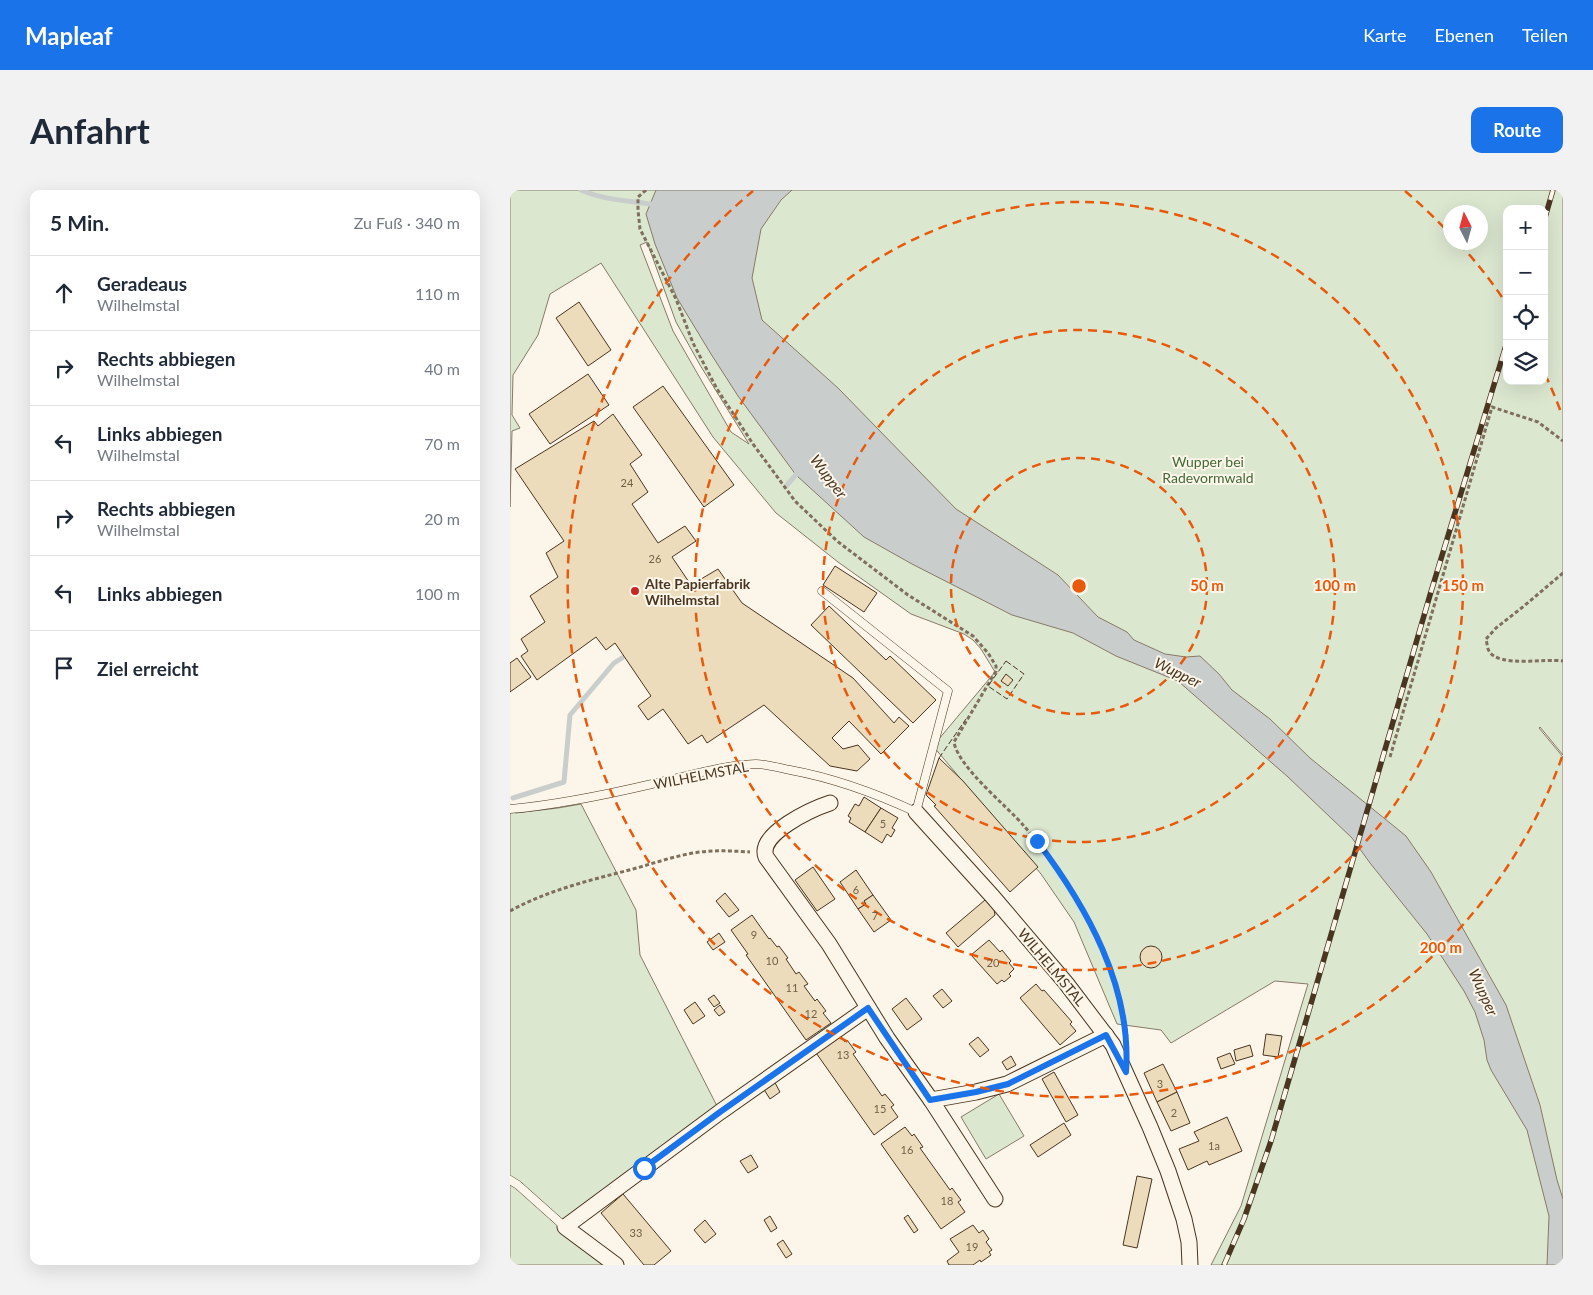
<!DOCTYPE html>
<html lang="de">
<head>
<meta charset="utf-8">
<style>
  :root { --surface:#fff; --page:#f2f2f3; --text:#1f2937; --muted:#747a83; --line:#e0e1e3; --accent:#1a73e8 }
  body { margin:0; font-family:Lato,sans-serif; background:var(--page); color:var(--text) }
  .controls { position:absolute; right:15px; top:15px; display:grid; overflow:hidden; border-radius:10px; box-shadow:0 5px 20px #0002 }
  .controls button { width:45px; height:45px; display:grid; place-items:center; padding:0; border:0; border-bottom:1px solid var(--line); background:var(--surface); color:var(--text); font:25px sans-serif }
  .compass { position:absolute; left:933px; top:15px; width:45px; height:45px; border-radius:50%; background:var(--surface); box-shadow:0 5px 20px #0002; rotate:354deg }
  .stop { position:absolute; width:15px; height:15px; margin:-11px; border:4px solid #1a73e8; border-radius:50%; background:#fff }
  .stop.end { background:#1a73e8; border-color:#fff; box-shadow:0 1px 5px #0008 }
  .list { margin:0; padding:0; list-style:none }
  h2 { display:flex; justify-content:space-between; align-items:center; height:65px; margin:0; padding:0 20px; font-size:21px }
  h2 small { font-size:16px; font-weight:400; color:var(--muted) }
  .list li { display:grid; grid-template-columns:32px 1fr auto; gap:15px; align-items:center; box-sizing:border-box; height:75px; padding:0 20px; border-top:1px solid var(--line) }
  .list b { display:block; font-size:19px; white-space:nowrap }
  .list p { margin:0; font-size:16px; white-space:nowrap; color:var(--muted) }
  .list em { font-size:16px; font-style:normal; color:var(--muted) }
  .icon { flex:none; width:28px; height:28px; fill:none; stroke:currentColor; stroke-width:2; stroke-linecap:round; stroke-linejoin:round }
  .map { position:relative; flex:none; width:1053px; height:1075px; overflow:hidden; border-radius:10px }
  header { display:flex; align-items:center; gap:30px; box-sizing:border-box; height:70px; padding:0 25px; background:var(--accent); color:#fff }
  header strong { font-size:24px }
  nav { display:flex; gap:28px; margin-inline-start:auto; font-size:18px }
  .intro { display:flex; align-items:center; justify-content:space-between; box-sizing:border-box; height:120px; padding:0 30px }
  h1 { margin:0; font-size:35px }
  .button { padding:12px 22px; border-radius:10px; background:var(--accent); color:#fff; font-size:18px; font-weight:700 }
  main { display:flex; gap:30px; padding:0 30px }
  aside { flex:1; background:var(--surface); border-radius:10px; box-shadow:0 5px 20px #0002 }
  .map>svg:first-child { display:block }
</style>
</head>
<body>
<header>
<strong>Mapleaf</strong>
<nav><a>Karte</a><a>Ebenen</a><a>Teilen</a></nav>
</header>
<div class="intro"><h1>Anfahrt</h1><a class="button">Route</a></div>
<main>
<aside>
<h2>5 Min.<small>Zu Fuß · 340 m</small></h2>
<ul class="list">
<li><svg class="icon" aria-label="ahead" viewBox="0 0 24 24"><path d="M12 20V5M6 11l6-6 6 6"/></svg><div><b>Geradeaus</b><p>Wilhelmstal</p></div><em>110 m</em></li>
<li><svg class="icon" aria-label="right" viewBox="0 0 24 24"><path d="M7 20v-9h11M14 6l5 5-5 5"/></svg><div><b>Rechts abbiegen</b><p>Wilhelmstal</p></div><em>40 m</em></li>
<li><svg class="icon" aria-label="left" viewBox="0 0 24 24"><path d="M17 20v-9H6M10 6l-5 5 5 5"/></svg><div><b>Links abbiegen</b><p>Wilhelmstal</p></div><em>70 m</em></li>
<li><svg class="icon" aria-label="right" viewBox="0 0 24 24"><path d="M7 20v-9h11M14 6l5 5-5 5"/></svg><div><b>Rechts abbiegen</b><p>Wilhelmstal</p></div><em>20 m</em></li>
<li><svg class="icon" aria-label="left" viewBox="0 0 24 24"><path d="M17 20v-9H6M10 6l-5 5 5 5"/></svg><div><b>Links abbiegen</b></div><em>100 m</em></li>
<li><svg class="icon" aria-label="arrive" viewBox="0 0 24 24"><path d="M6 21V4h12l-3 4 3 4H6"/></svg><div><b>Ziel erreicht</b></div></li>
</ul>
</aside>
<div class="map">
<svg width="1053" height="1075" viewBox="0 0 1053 1075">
  <rect width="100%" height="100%" fill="#fbf6e9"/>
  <g fill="#dce7d0" stroke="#887966" fill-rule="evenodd">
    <path d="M0,0h1053v565l-23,-28 -1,1 24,29v508h-352l30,-59 67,-222 -33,-3 -104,62 -10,-13 -44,-6 -43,-102 -33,-48 -108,-128 62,-74 -14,-23 -8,-9 -9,-6 -53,-20 -73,-52 -62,-49 -63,-76 -112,-174 -51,31 -12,41 -25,40 -1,40 8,13 -8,3 -2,76zM997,19h37v172h-37zM941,22h30v30h-30zM137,52l29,80 24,43 49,79 -18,-12 -58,-101 -33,-86z"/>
    <path d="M71,614l55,106 4,45 77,151 -151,113 45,46h-101v-454l6,2 42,-5z"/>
    <path d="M489,904l25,42 -38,23 -25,-42z"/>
  </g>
  <path fill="#c9cecd" stroke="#887966" d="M146,0h136l-11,10 -20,29 -9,49 10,42 76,68 118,121 102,66 40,42 29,15 7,8 31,14 21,3 14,-1 19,18 13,16 38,29 40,39 96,78 25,36 75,133 34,100 17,75 6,19v66h-16l2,-49 -22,-86 -36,-60 -4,-10 -3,-20 -9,-28 -11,-21 -37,-57 -57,-71 -18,-25 -64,-61 -110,-96 -62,-25 -43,-23 -61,-18 -100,-51 -48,-27 -68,-62 -58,-79 -27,-42 -34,-56 -22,-54 -9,-30z"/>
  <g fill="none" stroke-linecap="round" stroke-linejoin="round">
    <g stroke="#c9cecd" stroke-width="5">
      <path d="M71,0c21,10 52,11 75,15"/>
      <path d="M277,295l13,-15"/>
      <path d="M3,608l51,-16 6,-67 44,-52 8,-5"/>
    </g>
  </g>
  <g fill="#ecdcbc" stroke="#4a3520">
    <path d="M69,112l32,48 -23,16 -32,-48z"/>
    <path d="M78,184l21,31 -59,39 -21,-30z"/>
    <path d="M153,196l71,99 -30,22 -71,-100z"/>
    <path d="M103,224l29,41 -12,9 18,28 -16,12 26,39 27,-17 11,15 -24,16 19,28 27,-16 24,34 111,75 41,45 5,-6 10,9 -28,28 -32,-33 -17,17 11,11 15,-4 12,14 -13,12 -27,-5 -66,-61 -57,38 -5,-8 -14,9 -25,-35 -15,11 -10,-14 13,-10 -36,-53 -9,7 -10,-13 -59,43 -16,-24 7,-5 -7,-12 24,-17 -15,-26 28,-19 -12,-24 18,-12 -49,-72 79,-48 4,5z"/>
    <path d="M325,376l42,27 -13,19 -41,-27z"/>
    <path d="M319,416l57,54 4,-4 46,44 -23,23 -102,-98z"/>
    <path d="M7,468l14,19 -21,15v-29z"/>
    <path d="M496,484l7,6 -5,6 -7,-5z"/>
    <path d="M429,568l24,23 75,86 -28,25 -76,-86 2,-1 -10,-10z"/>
    <path d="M354,607l17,11 -16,24 -16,-10 2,-4 -3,-2 7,-12 4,2z"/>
    <path d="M371,618l17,10 -6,10 3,2 -4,7 -4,-3 -5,9 -17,-11z"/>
    <path d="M303,677l22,32 -18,12 -22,-31z"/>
    <path d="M346,680l17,25 -9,6 2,3 -8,5 -18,-27z"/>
    <path d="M215,703l14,17 -10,7 -13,-16z"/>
    <path d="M363,705l18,25 -17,12 -16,-23 8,-5 -2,-3z"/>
    <path d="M475,710l9,9 1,6 -37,32 -12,-14z"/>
    <path d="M242,725l17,24 1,-1 7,9 2,-1 9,12 -2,1 10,15 3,-2 9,12 -4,2 11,15 2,-2 9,12 -3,2 8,10 -25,17 -60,-85 2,-1 -17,-24z"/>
    <path d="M209,743l6,9 -12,8 -6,-8z"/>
    <path d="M479,750l11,12 2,-2 9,11 -2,2 5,6 -5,5 2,2 -7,6 -2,-2 -5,4 -26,-29z"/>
    <circle cx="641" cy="767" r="11"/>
    <path d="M526,794l6,7 2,-1 28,32 -2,2 6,7 -16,14 -40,-47z"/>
    <path d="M432,799l10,12 -9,7 -10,-12z"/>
    <path d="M204,805l6,8 -6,4 -6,-8z"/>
    <path d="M396,808l16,21 -15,11 -15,-21z"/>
    <path d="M185,812l10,14 -12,8 -9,-14z"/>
    <path d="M210,815l5,7 -6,4 -5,-6z"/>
    <path d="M328,842l7,10 2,-2 9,12 -3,2 29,42 3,-2 9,11 -3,2 7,10 -24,18 -60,-85z"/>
    <path d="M756,844l16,2 -4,21 -15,-2z"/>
    <path d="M468,847l11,13 -9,7 -11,-13z"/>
    <path d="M740,855l3,11 -17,5 -2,-11z"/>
    <path d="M720,863l5,11 -14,5 -4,-11z"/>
    <path d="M501,866l5,9 -9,5 -5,-8z"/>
    <path d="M653,874l14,28 -20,10 -13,-29z"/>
    <path d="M544,882l24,43 -12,7 -24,-43z"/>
    <path d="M264,891l6,11 -10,7 -7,-11z"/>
    <path d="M667,902l13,31 -19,8 -14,-29z"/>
    <path d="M717,927l15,34 -33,14 -2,-4 -19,9 -9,-21 20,-8 -5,-9z"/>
    <path d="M554,933l7,12 -33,22 -8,-12z"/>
    <path d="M395,937l7,9 2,-2 9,13 -3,1 30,42 2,-2 9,12 -3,2 7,10 -24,17 -60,-85z"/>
    <path d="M241,965l7,12 -10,6 -8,-12z"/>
    <path d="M627,986l15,3 -15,69 -14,-3z"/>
    <path d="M113,1004l48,57 -17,14h-10l-43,-52z"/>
    <path d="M398,1025l10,15 -4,3 -10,-15z"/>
    <path d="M260,1026l7,12 -6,4 -7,-12z"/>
    <path d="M195,1030l11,14 -11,9 -11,-13z"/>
    <path d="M463,1035l6,8 4,-3 6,9 -3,3 6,8 -3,2 2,3 -10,7 -1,-2 -7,5h-24l-2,-4 12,-9 -9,-13z"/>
    <path d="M273,1050l9,14 -6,4 -9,-14z"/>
  </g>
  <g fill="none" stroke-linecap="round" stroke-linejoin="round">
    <defs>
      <g id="service">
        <path d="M0,619c47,-4 95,-14 142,-25 34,-7 69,-19 104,-20 11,0 23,4 34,6 44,8 85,23 126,42l32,-121 -126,-100"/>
        <path d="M0,990l8,5 47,42"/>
      </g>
      <g id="minor">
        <path d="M320,613c-18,6 -73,31 -64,54l63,87 58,94 44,62 64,99"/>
        <path d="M406,622l77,85 73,86 47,62 37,82 18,44 16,48 5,23 1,23"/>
        <path d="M421,910l45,-8 31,-8 99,-49"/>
        <path d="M106,1075l-51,-38 155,-115 148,-104"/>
      </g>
    </defs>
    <use href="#service" stroke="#4a3520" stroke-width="9"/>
    <use href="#minor" stroke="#4a3520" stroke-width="17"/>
    <g stroke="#7f6f5c" stroke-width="3" stroke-dasharray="4 2.5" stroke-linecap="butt">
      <path d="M136,0l-8,7v13l2,19 36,70 17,44 24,46 36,55 42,57 42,40 71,54 65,41 15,17 8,13v5l-42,71c4,25 53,64 70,84 49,56 95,136 103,210"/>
      <path d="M1053,383l-39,33 -28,22 -10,11c1,3 1,9 3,12 10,17 56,7 74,10"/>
      <path d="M880,567l102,-350 46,15 25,19"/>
      <path d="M0,721c38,-21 81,-31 123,-42 22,-6 44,-14 67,-17 17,-2 33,-1 50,0"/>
    </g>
    <use href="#service" stroke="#fbf6e9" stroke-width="8"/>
    <use href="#minor" stroke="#fbf6e9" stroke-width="15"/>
    <defs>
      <g id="rail">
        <path d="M1034,31l9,-31"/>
        <path d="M714,1075l20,-46 27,-78 159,-546 77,-253"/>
      </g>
    </defs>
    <use href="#rail" stroke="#4a3520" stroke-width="5.5"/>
    <use href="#rail" stroke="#fbf6e9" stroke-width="4" stroke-dasharray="11" stroke-linecap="butt"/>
    <g stroke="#4a3520" stroke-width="1" stroke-dasharray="6 2.5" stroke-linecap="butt">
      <path d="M496,471l18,13 -17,25 -19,-13z"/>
      <path d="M429,568l27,-39"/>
    </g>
  </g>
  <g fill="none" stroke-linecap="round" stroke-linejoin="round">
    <path stroke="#1a73e8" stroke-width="6" d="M134,978l76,-56 148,-104 62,92 46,-8 32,-8 98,-49 20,37c6,-85 -39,-165 -89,-231"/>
  </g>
  <g fill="none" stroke="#e8590c" stroke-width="2.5" stroke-dasharray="9 6">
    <circle cx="569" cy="396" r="128"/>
    <circle cx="569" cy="396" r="256"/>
    <circle cx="569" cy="396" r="384"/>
    <path d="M1052 567A512 512 0 1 1 243 1M895 1A512 512 0 0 1 940 44M949 53A512 512 0 0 1 996 113M1035 184A512 512 0 0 1 1052 225"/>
  </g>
  <circle fill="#c62828" stroke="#fbf6e9" stroke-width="2" cx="125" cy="401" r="5"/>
  <g text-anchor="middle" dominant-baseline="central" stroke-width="4" stroke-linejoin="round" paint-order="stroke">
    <g font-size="11" fill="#725f47">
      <text x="117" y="292">24</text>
      <text x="145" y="368">26</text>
      <text x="373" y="633">5</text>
      <text x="346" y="699">6</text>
      <text x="365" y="725">7</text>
      <text x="244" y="744">9</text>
      <text x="262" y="770">10</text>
      <text x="483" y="772">20</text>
      <text x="282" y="797">11</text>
      <text x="301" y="823">12</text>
      <text x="333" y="864">13</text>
      <text x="650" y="893">3</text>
      <text x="370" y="918">15</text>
      <text x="664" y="922">2</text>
      <text x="704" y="955">1a</text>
      <text x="397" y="959">16</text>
      <text x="437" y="1010">18</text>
      <text x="126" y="1042">33</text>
      <text x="462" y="1056">19</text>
    </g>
    <g font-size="14" fill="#436837" stroke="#fbf6e9">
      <text x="698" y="271">Wupper bei<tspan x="698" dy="16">Radevormwald</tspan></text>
    </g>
    <g font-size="14" font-weight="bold" fill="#4a3520" stroke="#fbf6e9" text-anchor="start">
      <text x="135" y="393">Alte Papierfabrik<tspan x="135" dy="16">Wilhelmstal</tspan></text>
    </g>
    <g font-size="14" fill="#4a3520" stroke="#fbf6e9">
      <text transform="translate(191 585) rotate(-11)">WILHELMSTAL</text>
      <text transform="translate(542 777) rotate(50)">WILHELMSTAL</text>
    </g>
    <g font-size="15" font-style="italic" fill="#4a3520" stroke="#fbf6e9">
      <text transform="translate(319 286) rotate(53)">Wupper</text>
      <text transform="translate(668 482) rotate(26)">Wupper</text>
      <text transform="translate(974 802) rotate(66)">Wupper</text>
    </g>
  </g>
  <circle cx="569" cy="396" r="8" fill="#e8590c" stroke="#fbf6e9" stroke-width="2.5"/>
  <g font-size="15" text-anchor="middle" font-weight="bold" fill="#e8590c" stroke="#fbf6e9" stroke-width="4" stroke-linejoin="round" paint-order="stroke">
    <text x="697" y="401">50 m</text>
    <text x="825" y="401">100 m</text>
    <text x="953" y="401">150 m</text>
    <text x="931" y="763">200 m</text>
  </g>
</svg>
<div class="controls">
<button>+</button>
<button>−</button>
<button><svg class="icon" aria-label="locate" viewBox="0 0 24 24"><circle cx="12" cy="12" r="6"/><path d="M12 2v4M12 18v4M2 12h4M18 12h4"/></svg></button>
<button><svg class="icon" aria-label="layers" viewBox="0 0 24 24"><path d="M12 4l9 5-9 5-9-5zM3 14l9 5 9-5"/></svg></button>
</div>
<svg class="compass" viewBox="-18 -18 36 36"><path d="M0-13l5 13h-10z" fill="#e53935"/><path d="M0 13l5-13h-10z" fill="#747a83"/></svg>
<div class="stop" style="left:134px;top:978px"></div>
<div class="stop end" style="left:527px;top:651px"></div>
</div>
</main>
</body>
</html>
